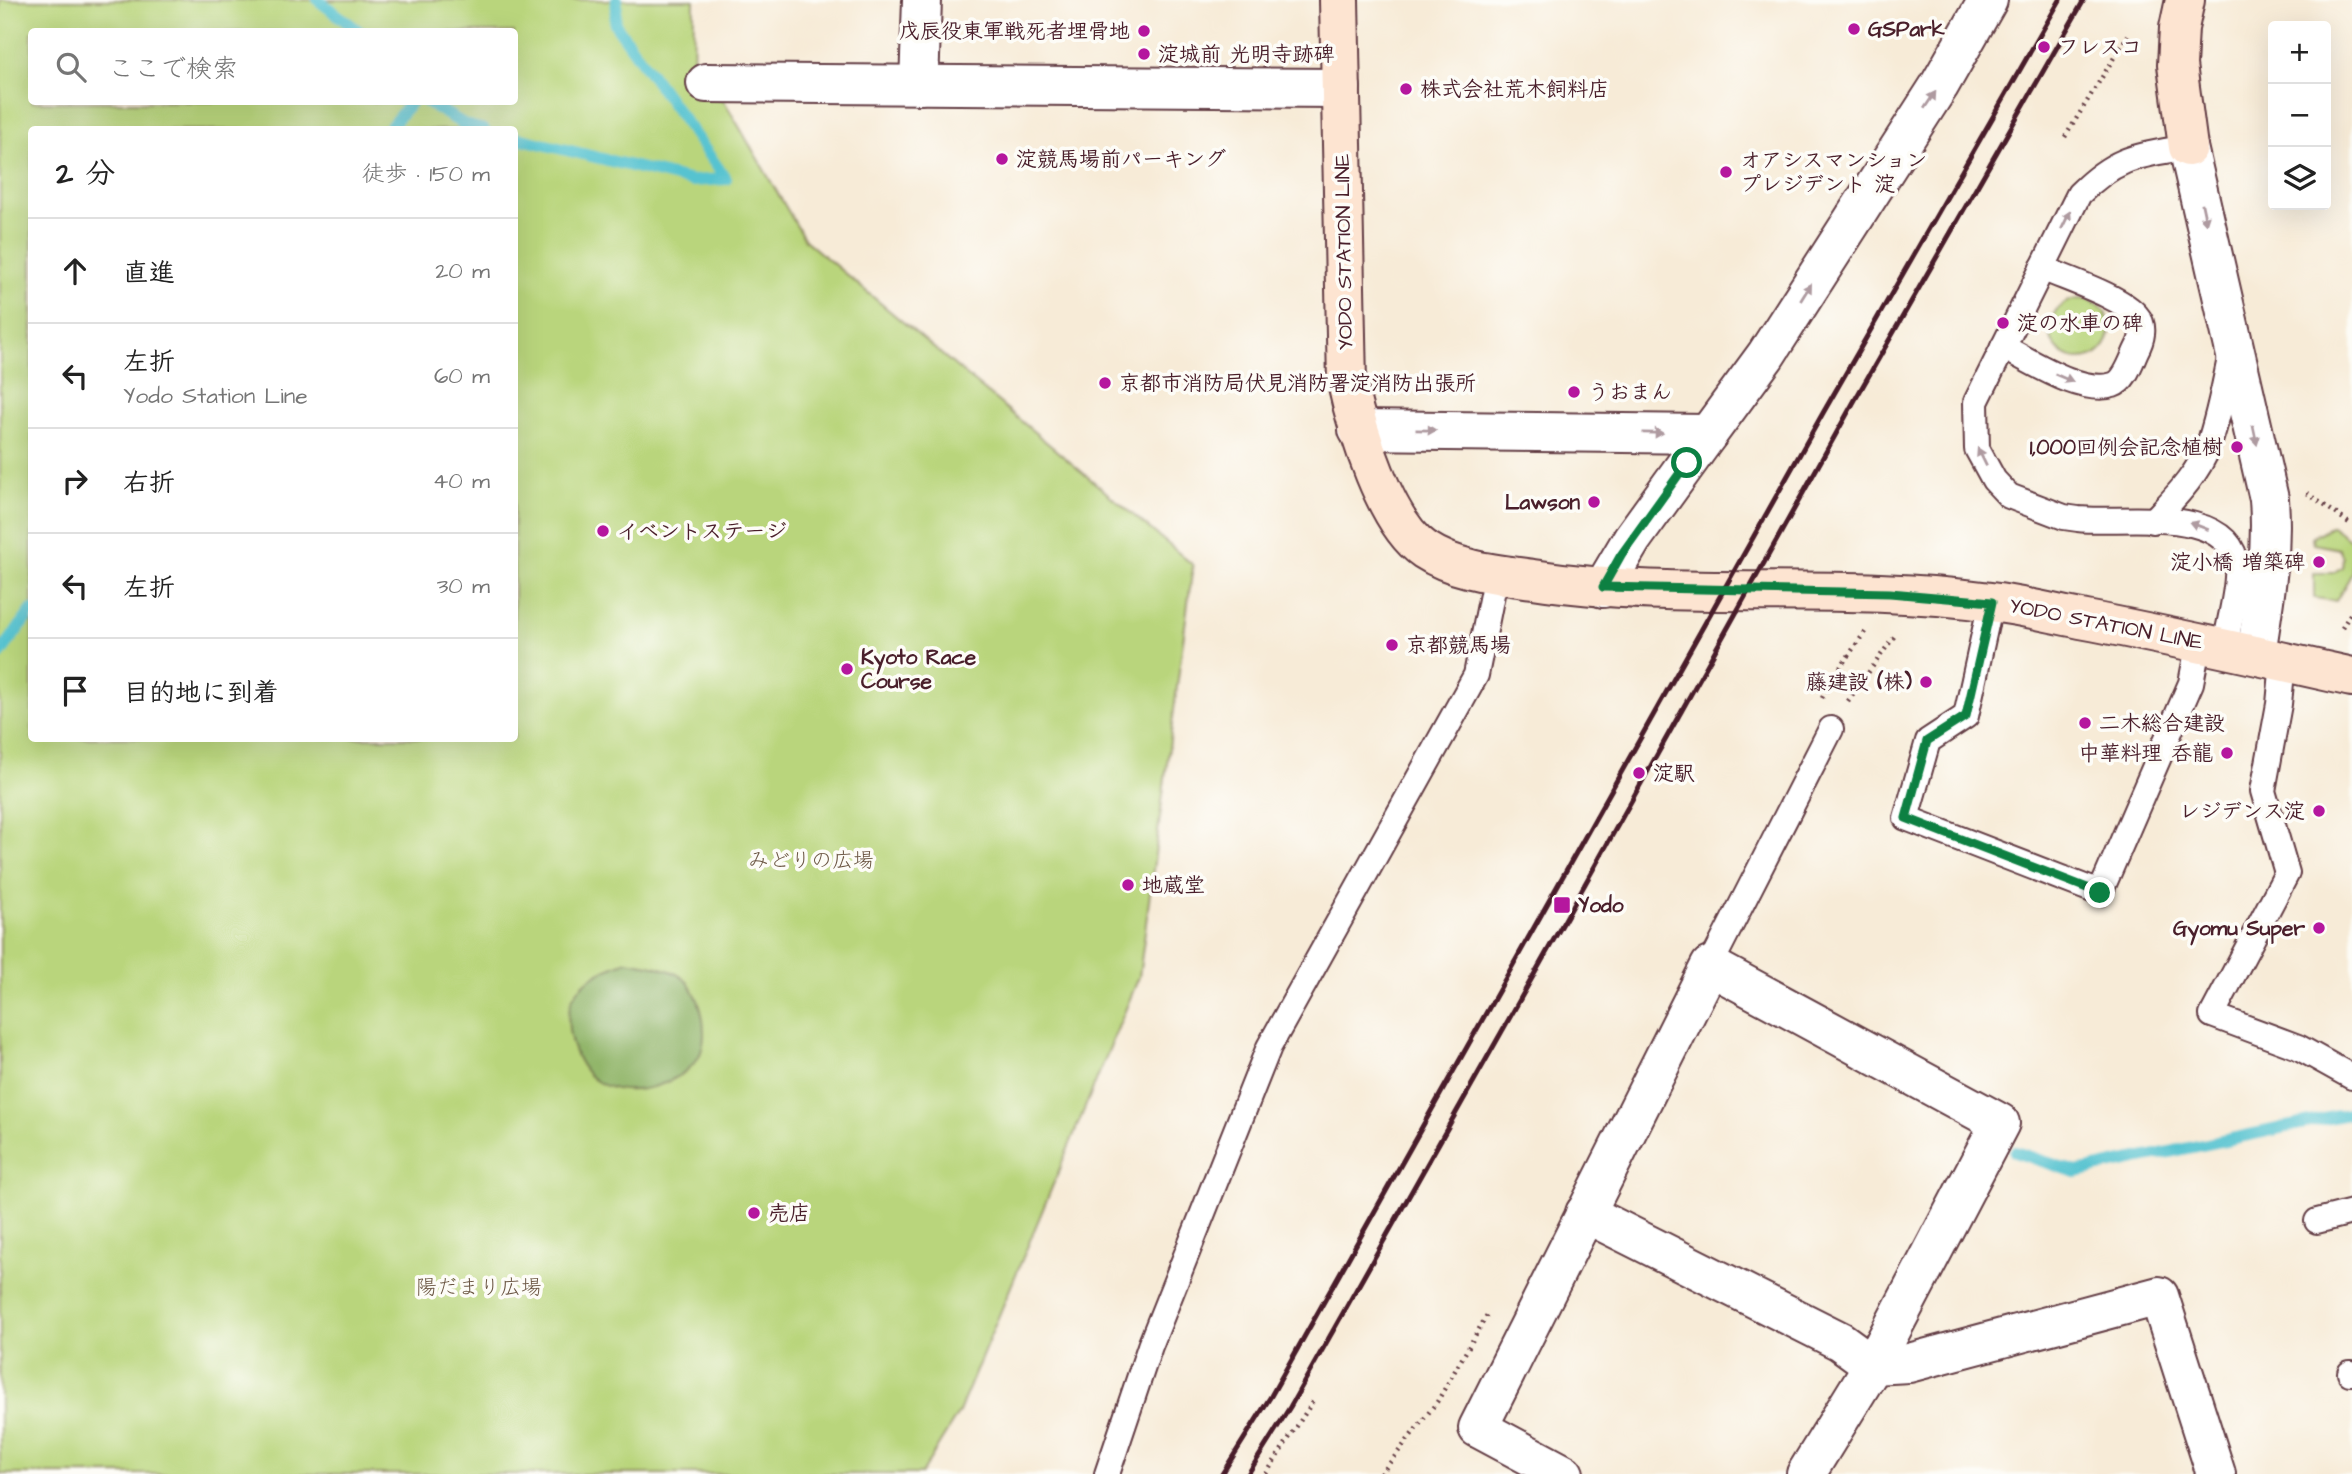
<!DOCTYPE html>
<html lang="ja">
<head>
<meta charset="utf-8">
<style>
  :root { --surface:#fff; --page:#f2f2f2; --text:#222; --muted:#767676; --line:#e0e0e0 }
  body { margin:0; font-family:"Architects Daughter","Klee One",sans-serif; background:var(--page); color:var(--text) }
  .controls { position:absolute; right:21px; top:21px; display:grid; overflow:hidden; border-radius:7px; box-shadow:0 7px 28px #0002 }
  .controls button { width:63px; height:63px; display:grid; place-items:center; padding:0; border:0; border-bottom:2px solid var(--line); background:var(--surface); color:var(--text); font:35px sans-serif }
  .stop { position:absolute; width:21px; height:21px; margin:-16px; border:5px solid #0b8043; border-radius:50%; background:#fff }
  .stop.end { background:#0b8043; border-color:#fff; box-shadow:0 2px 7px #0008 }
  .list { margin:0; padding:0; list-style:none }
  h2 { display:flex; justify-content:space-between; align-items:center; height:91px; margin:0; padding:0 28px; font-size:30px }
  h2 small { font-size:23px; font-weight:400; color:var(--muted) }
  .list li { display:grid; grid-template-columns:46px 1fr auto; gap:21px; align-items:center; box-sizing:border-box; height:105px; padding:0 28px; border-top:2px solid var(--line) }
  .list b { display:block; font-size:26px; white-space:nowrap }
  .list p { margin:0; font-size:23px; white-space:nowrap; color:var(--muted) }
  .list em { font-size:23px; font-style:normal; color:var(--muted) }
  .icon { flex:none; width:38px; height:38px; fill:none; stroke:currentColor; stroke-width:2; stroke-linecap:round; stroke-linejoin:round }
  .map { position:relative; flex:none; width:2352px; height:1474px; overflow:hidden }
  .search { position:absolute; background:var(--surface); box-shadow:0 7px 28px #0002; left:28px; top:28px; width:490px; height:77px; display:flex; align-items:center; gap:18px; box-sizing:border-box; padding:0 24px; border-radius:7px; color:var(--muted); font-size:26px }
  .panel { position:absolute; background:var(--surface); box-shadow:0 7px 28px #0002; left:28px; top:126px; width:490px; height:616px; border-radius:7px }
  .map>svg:first-child { display:block }
</style>
</head>
<body>
<div class="map">
<svg width="2352" height="1474" viewBox="0 0 2352 1474">
  <rect width="100%" height="100%" fill="#fdfcf7"/>
  <filter id="ink" filterUnits="userSpaceOnUse"><feTurbulence type="fractalNoise" baseFrequency=".0143" numOctaves="2"/><feDisplacementMap in="SourceGraphic" scale="14" xChannelSelector="R" yChannelSelector="G"/><feConvolveMatrix kernelMatrix="1 2 1 2 8 2 1 2 1" color-interpolation-filters="sRGB"/></filter>
  <filter id="wash" filterUnits="userSpaceOnUse"><feTurbulence type="fractalNoise" baseFrequency=".00686" numOctaves="4" result="noise"/><feDisplacementMap in="SourceGraphic" scale="28" xChannelSelector="R" yChannelSelector="G"/><feGaussianBlur stdDeviation="1.57" result="paint"/><feColorMatrix in="noise" values="0 0 0 0 0 0 0 0 0 0 0 0 0 0 0 0 0 1.4 0 .05"/><feComposite in="paint" operator="in"/></filter>
  <g filter="url(#wash)">
    <rect width="100%" height="100%" fill="#f7ebd7"/>
    <g fill="#b9d57b" stroke="#827a53" stroke-width="2" fill-rule="evenodd">
      <path d="M0,0h694l-1,97 30,2 82,141 388,325 -54,412 -180,435 -38,62h-921zM32,32h482v70h-482zM32,130h482v608h-482z"/>
      <circle cx="2080" cy="329" r="30"/>
      <path d="M2332,526l20,15v32l-16,28 -22,-3v-25h19l9,-6 1,-10 -4,-8 -26,-5 -1,-7z"/>
    </g>
    <path fill="#92b66b" stroke="#6e6a4b" stroke-width="2" d="M627,961c17,3 42,6 56,17 19,14 29,64 13,83 -21,25 -68,39 -98,21 -25,-14 -40,-67 -21,-91 13,-16 31,-23 50,-30z"/>
    <g fill="none" stroke-linecap="round" stroke-linejoin="round">
      <g stroke="#57c3d0" stroke-width="12">
        <path d="M318,0l42,32"/>
        <path d="M427,102l38,23 19,5"/>
        <path d="M388,130l23,-28"/>
        <path d="M514,137l178,44 34,-2 -111,-155 2,-24"/>
        <path d="M0,654l32,-44"/>
        <path d="M2015,1152l61,20 276,-59"/>
      </g>
    </g>
  </g>
  <g filter="url(#ink)">
    <g fill="none" stroke-linecap="round" stroke-linejoin="round">
      <defs>
        <g id="lane">
          <path d="M2188,147c-50,9 -71,9 -109,47l-103,208 1,47 17,31 15,16 55,21 14,2c44,5 153,-16 159,49 2,20 -9,58 -12,79"/>
          <path d="M2003,347c28,14 78,48 110,38 12,-4 18,-23 23,-34 6,-11 10,-25 1,-35 -16,-20 -71,-37 -95,-48"/>
          <path d="M2153,521c20,-22 44,-45 55,-74 10,-28 16,-59 22,-89"/>
          <path d="M1991,602l-25,114 -38,25 -22,77 194,75 91,-210 8,-42"/>
          <path d="M2283,661l-4,43 -16,87 24,82 -75,142 86,32 54,30"/>
          <path d="M1710,966l121,-237"/>
          <path d="M2317,1221l35,-9"/>
          <path d="M2350,1373h2"/>
          <path d="M1107,1474l43,-128 119,-299 207,-372 20,-101"/>
        </g>
        <g id="street">
          <path d="M706,83l635,5"/>
          <path d="M919,85l3,-85"/>
          <path d="M2188,147l81,352c4,53 -5,103 -13,155"/>
          <path d="M1358,430l350,4 58,-79 173,-269 49,-86"/>
          <path d="M1603,588l29,-49 76,-105"/>
          <path d="M1585,1213l255,128 33,24 36,-2 250,-67 57,178"/>
          <path d="M1564,1474l-86,-46 232,-462 290,157 -127,242 -67,109"/>
        </g>
        <g id="secondary">
          <path d="M1339,0l8,383c10,46 38,140 78,167 32,21 71,24 108,29 152,23 307,2 458,23 32,4 64,12 95,18 89,17 177,37 266,57"/>
          <path d="M2185,0l-6,28 -2,37 11,82"/>
        </g>
      </defs>
      <use href="#lane" stroke="#643e45" stroke-width="28"/>
      <use href="#street" stroke="#643e45" stroke-width="42"/>
      <use href="#secondary" stroke="#643e45" stroke-width="42"/>
      <g stroke="#643e45" stroke-width="4.5" stroke-dasharray="2 5" stroke-linecap="butt">
        <path d="M2065,137l63,-102"/>
        <path d="M2307,493l45,32"/>
        <path d="M2342,628l10,-17"/>
        <path d="M1822,698l12,-22 31,-44"/>
        <path d="M1848,701l48,-67"/>
        <path d="M1266,1474l49,-76"/>
        <path d="M1381,1474l56,-72 50,-87"/>
      </g>
      <use href="#lane" stroke="#fff" stroke-width="24"/>
      <use href="#street" stroke="#fff" stroke-width="38"/>
      <use href="#secondary" stroke="#fde4d1" stroke-width="38"/>
      <g stroke="#4a1f2b" stroke-width="5">
        <path d="M1222,1474l49,-78 552,-983 237,-413"/>
        <path d="M1248,1474l42,-67 281,-498 285,-511 228,-398"/>
      </g>
    </g>
    <defs><path id="oneway-solid" d="M-6-.8H1V-3.2L6.5 0L1 3.2V.8H-6Z" transform="scale(1.75)"/></defs>
    <g fill="#ae9aa0">
      <use href="#oneway-solid" transform="translate(1930 100) rotate(-56)"/>
      <use href="#oneway-solid" transform="translate(2204 214) rotate(78)"/>
      <use href="#oneway-solid" transform="translate(2066 220) rotate(-64)"/>
      <use href="#oneway-solid" transform="translate(1806 292) rotate(-58)"/>
      <use href="#oneway-solid" transform="translate(2064 378) rotate(23)"/>
      <use href="#oneway-solid" transform="translate(1426 430) rotate(1)"/>
      <use href="#oneway-solid" transform="translate(1653 433) rotate(1)"/>
      <use href="#oneway-solid" transform="translate(2255 435) rotate(78)"/>
      <use href="#oneway-solid" transform="translate(1982 457) rotate(-116)"/>
      <use href="#oneway-solid" transform="translate(2199 526) rotate(-159)"/>
    </g>
  </g>
  <g fill="none" stroke-linecap="round" stroke-linejoin="round" filter="url(#ink)">
    <path stroke="#0b8043" stroke-width="9" d="M1687,463l-66,92 -18,32 287,6 102,9 -26,114 -39,25 -21,77 194,75"/>
  </g>
  <g fill="#b5179e" stroke="#fdfcf7" stroke-width="2.5">
    <circle cx="1854" cy="29" r="7"/>
    <circle cx="1144" cy="31" r="7"/>
    <circle cx="2044" cy="47" r="7"/>
    <circle cx="1144" cy="54" r="7"/>
    <circle cx="1406" cy="89" r="7"/>
    <circle cx="1002" cy="159" r="7"/>
    <circle cx="1726" cy="172" r="7"/>
    <circle cx="2003" cy="323" r="7"/>
    <circle cx="1105" cy="383" r="7"/>
    <circle cx="1574" cy="392" r="7"/>
    <circle cx="2237" cy="447" r="7"/>
    <circle cx="1594" cy="502" r="7"/>
    <circle cx="603" cy="531" r="7"/>
    <circle cx="2319" cy="562" r="7"/>
    <circle cx="1392" cy="645" r="7"/>
    <circle cx="847" cy="669" r="7"/>
    <circle cx="1926" cy="682" r="7"/>
    <circle cx="2085" cy="723" r="7"/>
    <circle cx="2227" cy="753" r="7"/>
    <circle cx="1639" cy="773" r="7"/>
    <circle cx="2319" cy="811" r="7"/>
    <circle cx="1128" cy="885" r="7"/>
    <rect x="1553" y="896" width="18" height="18" rx="3.5"/>
    <circle cx="2319" cy="928" r="7"/>
    <circle cx="754" cy="1213" r="7"/>
  </g>
  <g text-anchor="middle" dominant-baseline="central" stroke-width="7" stroke-linejoin="round" paint-order="stroke">
    <g font-size="21" font-weight="bold" fill="#4a1f2b" stroke="#fdfcf7" text-anchor="start">
      <text x="1868" y="29">GSPark</text>
      <text x="1130" y="31" text-anchor="end">戊辰役東軍戦死者埋骨地</text>
      <text x="2058" y="47">フレスコ</text>
      <text x="1158" y="54">淀城前 光明寺跡碑</text>
      <text x="1420" y="89">株式会社荒木飼料店</text>
      <text x="1016" y="159">淀競馬場前パーキング</text>
      <text x="1740" y="160">オアシスマンション<tspan x="1740" dy="24">プレジデント 淀</tspan></text>
      <text x="2017" y="323">淀の水車の碑</text>
      <text x="1119" y="383">京都市消防局伏見消防署淀消防出張所</text>
      <text x="1588" y="392">うおまん</text>
      <text x="2223" y="447" text-anchor="end">1,000回例会記念植樹</text>
      <text x="1580" y="502" text-anchor="end">Lawson</text>
      <text x="617" y="531">イベントステージ</text>
      <text x="2305" y="562" text-anchor="end">淀小橋 増築碑</text>
      <text x="1406" y="645">京都競馬場</text>
      <text x="861" y="657">Kyoto Race<tspan x="861" dy="24">Course</tspan></text>
      <text x="1912" y="682" text-anchor="end">藤建設 (株)</text>
      <text x="2099" y="723">二木総合建設</text>
      <text x="2213" y="753" text-anchor="end">中華料理 呑龍</text>
      <text x="1653" y="773">淀駅</text>
      <text x="2305" y="811" text-anchor="end">レジデンス淀</text>
      <text x="1142" y="885">地蔵堂</text>
      <text x="1578" y="905">Yodo</text>
      <text x="2305" y="928" text-anchor="end">Gyomu Super</text>
      <text x="768" y="1213">売店</text>
    </g>
    <g font-size="21" fill="#4a1f2b" stroke="#fdfcf7">
      <text transform="translate(1344 252) rotate(-91)">YODO STATION LINE</text>
      <text transform="translate(2106 624) rotate(11)">YODO STATION LINE</text>
    </g>
    <g font-size="21" fill="#6b5643" stroke="#fdfcf7">
      <text x="811" y="860">みどりの広場</text>
      <text x="479" y="1287">陽だまり広場</text>
    </g>
  </g>
</svg>
<div class="controls">
<button>+</button>
<button>−</button>
<button><svg class="icon" aria-label="layers" viewBox="0 0 24 24"><path d="M12 4l9 5-9 5-9-5zM3 14l9 5 9-5"/></svg></button>
</div>
<div class="stop" style="left:1687px;top:463px"></div>
<div class="stop end" style="left:2100px;top:893px"></div>
<div class="search"><svg class="icon" aria-label="search" viewBox="0 0 24 24"><circle cx="10" cy="10" r="6"/><path d="M15 15l6 6"/></svg>ここで検索</div>
<section class="panel">
<h2>2 分<small>徒歩 · 150 m</small></h2>
<ul class="list">
<li><svg class="icon" aria-label="ahead" viewBox="0 0 24 24"><path d="M12 20V5M6 11l6-6 6 6"/></svg><div><b>直進</b></div><em>20 m</em></li>
<li><svg class="icon" aria-label="left" viewBox="0 0 24 24"><path d="M17 20v-9H6M10 6l-5 5 5 5"/></svg><div><b>左折</b><p>Yodo Station Line</p></div><em>60 m</em></li>
<li><svg class="icon" aria-label="right" viewBox="0 0 24 24"><path d="M7 20v-9h11M14 6l5 5-5 5"/></svg><div><b>右折</b></div><em>40 m</em></li>
<li><svg class="icon" aria-label="left" viewBox="0 0 24 24"><path d="M17 20v-9H6M10 6l-5 5 5 5"/></svg><div><b>左折</b></div><em>30 m</em></li>
<li><svg class="icon" aria-label="arrive" viewBox="0 0 24 24"><path d="M6 21V4h12l-3 4 3 4H6"/></svg><div><b>目的地に到着</b></div></li>
</ul>
</section>
</div>
</body>
</html>
